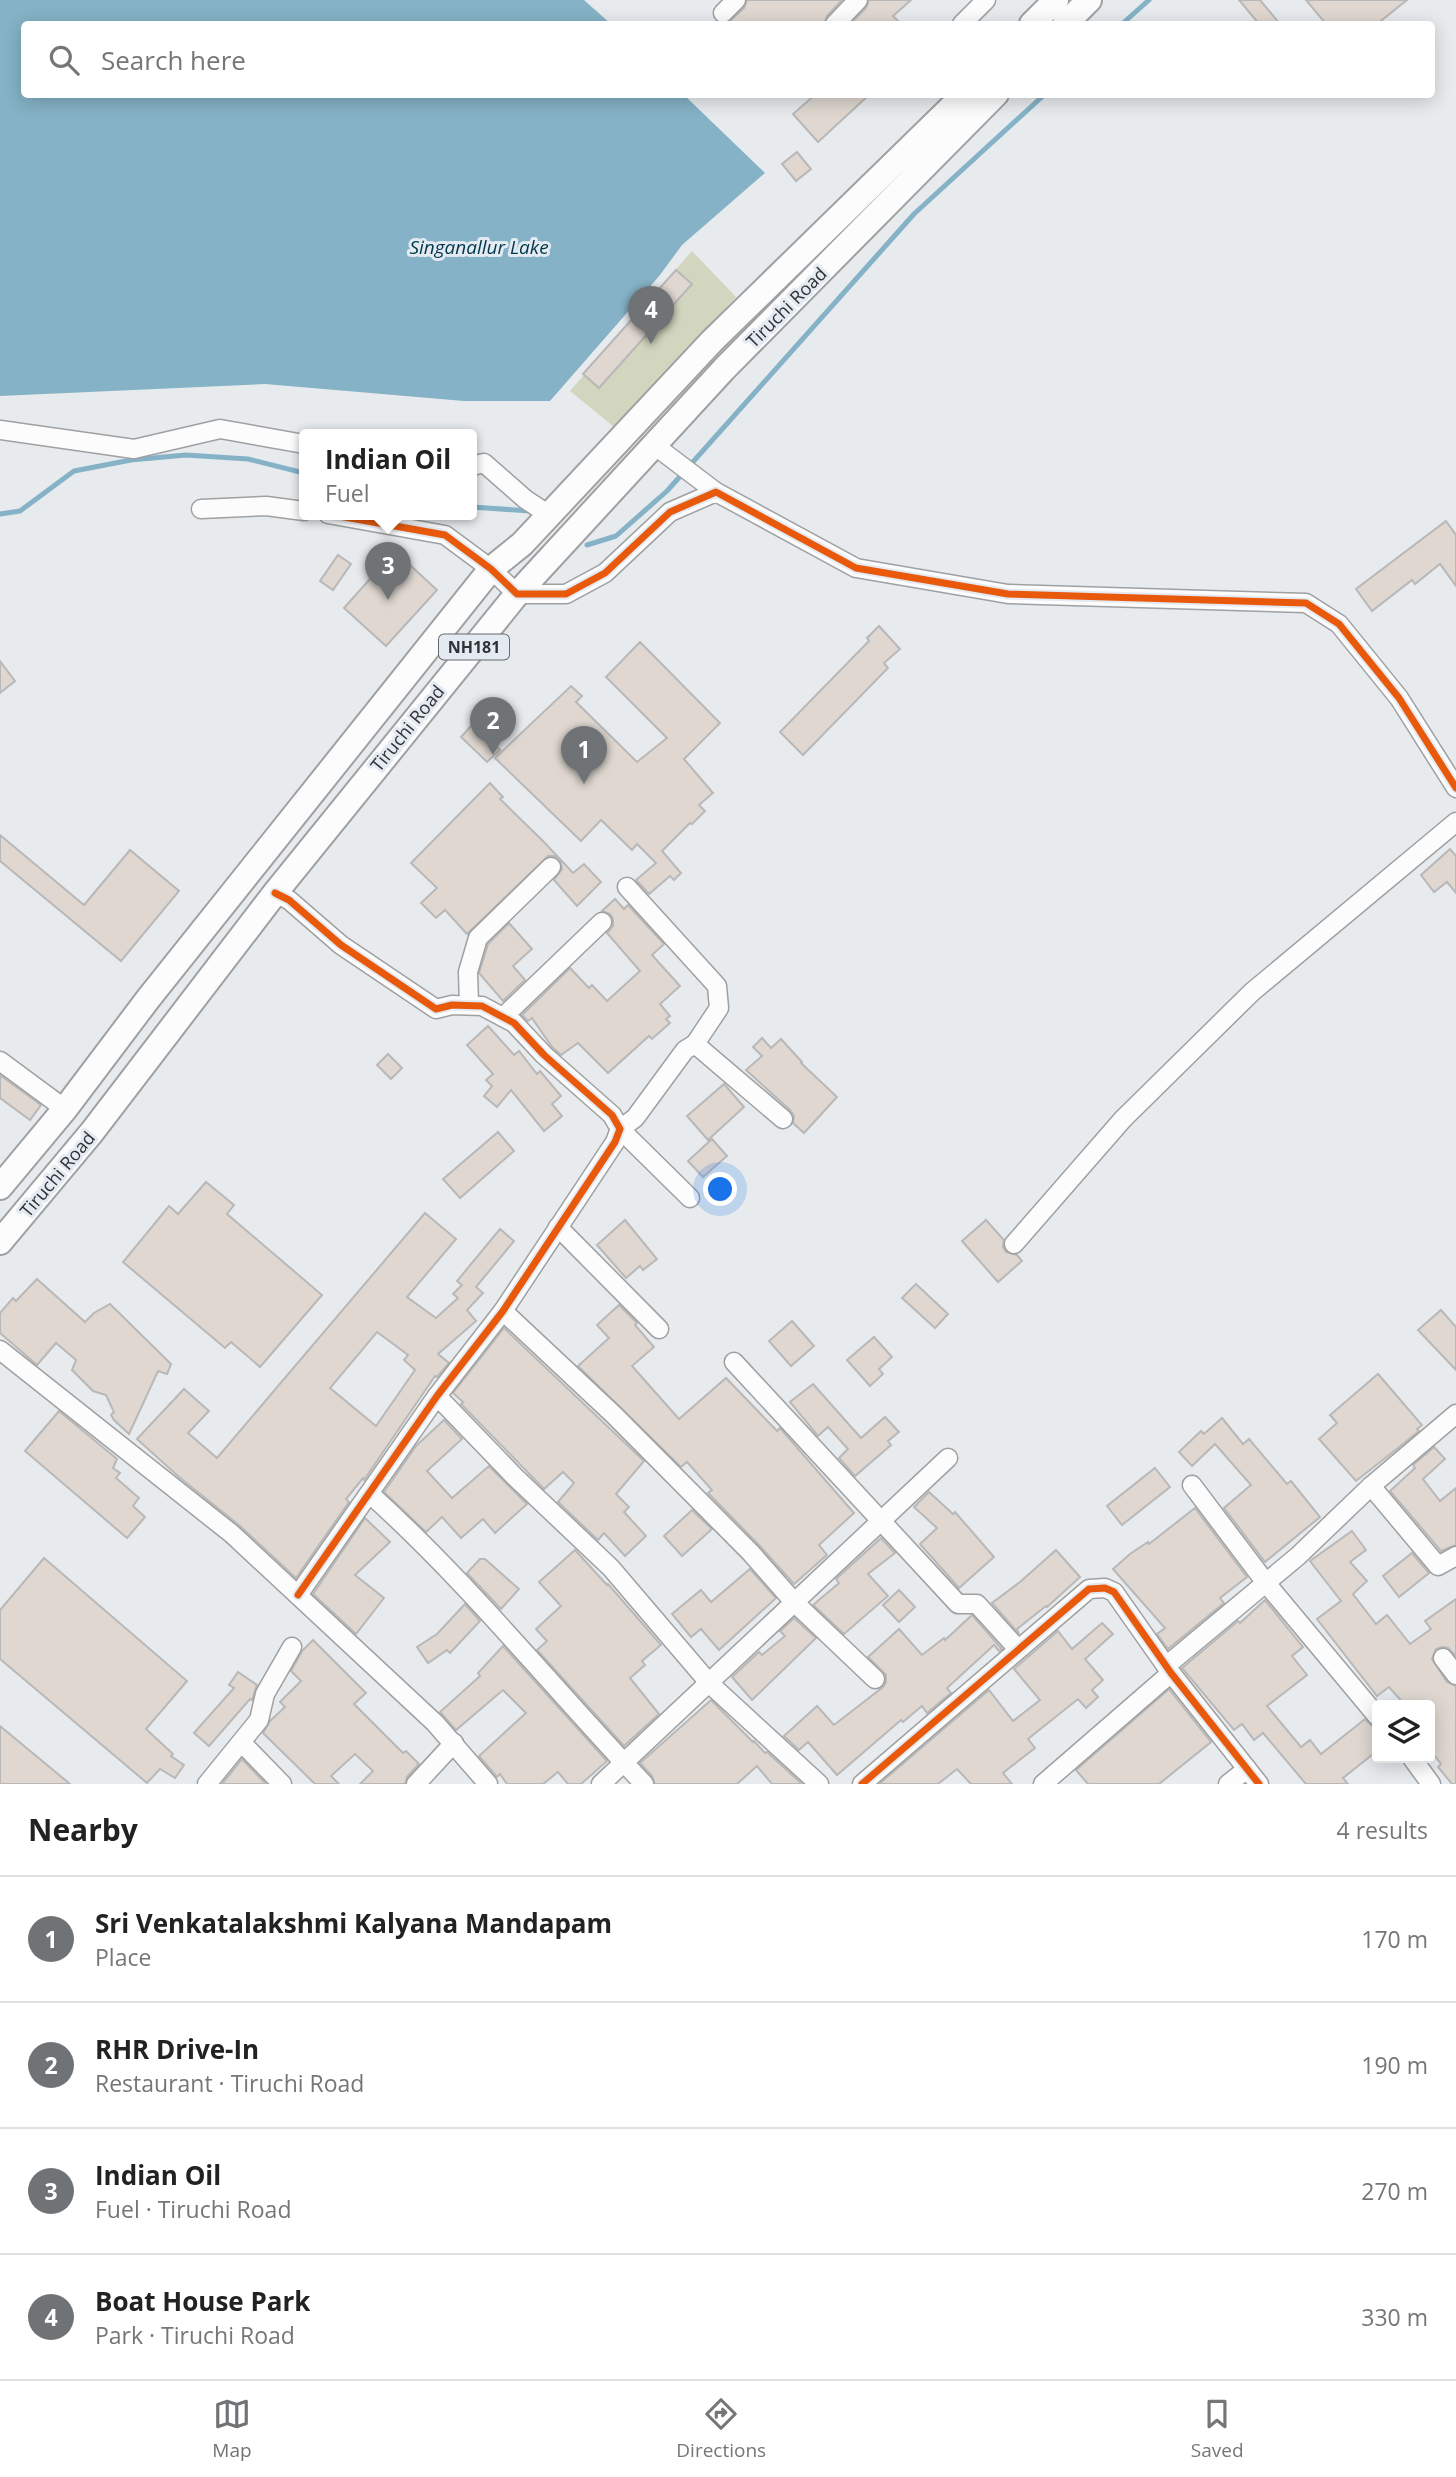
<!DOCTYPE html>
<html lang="en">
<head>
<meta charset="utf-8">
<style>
  :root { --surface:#fff; --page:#f2f2f2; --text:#222; --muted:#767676; --line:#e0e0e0; --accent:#707376 }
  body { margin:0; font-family:"Open Sans",sans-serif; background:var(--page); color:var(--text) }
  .controls { position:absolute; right:21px; bottom:21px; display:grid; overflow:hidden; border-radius:7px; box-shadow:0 4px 18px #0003 }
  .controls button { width:63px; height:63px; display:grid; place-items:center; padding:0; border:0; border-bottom:2px solid var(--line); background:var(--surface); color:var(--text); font:35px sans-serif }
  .you { position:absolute; left:721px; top:1190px; width:24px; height:24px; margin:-18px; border:5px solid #fff; border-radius:50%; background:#1a73e8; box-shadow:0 0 0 10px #1a73e833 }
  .badge { display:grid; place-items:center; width:46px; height:46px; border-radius:50%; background:var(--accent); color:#fff; font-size:23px; font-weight:700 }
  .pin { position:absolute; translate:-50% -58px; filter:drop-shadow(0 2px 4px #0008) }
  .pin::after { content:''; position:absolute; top:37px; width:24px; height:21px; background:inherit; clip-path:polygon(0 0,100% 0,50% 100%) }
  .popup { position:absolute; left:299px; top:429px; width:178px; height:91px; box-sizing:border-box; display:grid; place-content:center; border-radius:7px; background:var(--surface); filter:drop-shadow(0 2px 5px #0005); font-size:23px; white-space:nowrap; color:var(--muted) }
  .popup b { font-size:26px; color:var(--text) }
  .popup::after { content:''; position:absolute; left:50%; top:100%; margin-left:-14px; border:14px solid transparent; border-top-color:var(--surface) }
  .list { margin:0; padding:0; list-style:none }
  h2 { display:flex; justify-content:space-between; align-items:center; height:91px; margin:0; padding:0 28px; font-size:30px }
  h2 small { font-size:23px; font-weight:400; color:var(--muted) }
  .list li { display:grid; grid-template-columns:46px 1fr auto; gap:21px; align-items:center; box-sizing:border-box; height:126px; padding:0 28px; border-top:2px solid var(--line) }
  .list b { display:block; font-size:26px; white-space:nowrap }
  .list p { margin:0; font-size:23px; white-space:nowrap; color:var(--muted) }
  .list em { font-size:23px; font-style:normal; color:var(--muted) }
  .icon { flex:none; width:38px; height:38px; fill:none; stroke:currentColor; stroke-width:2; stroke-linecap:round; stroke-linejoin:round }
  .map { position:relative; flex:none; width:1456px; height:1784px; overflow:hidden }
  .search { position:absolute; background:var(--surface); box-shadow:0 4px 18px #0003; left:21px; right:21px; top:21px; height:77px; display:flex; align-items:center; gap:18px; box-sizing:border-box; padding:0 24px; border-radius:7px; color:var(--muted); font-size:26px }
  .sheet { height:595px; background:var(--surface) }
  nav { display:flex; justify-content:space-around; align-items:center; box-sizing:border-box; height:98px; border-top:2px solid var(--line); background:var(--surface); font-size:19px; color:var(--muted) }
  nav a { display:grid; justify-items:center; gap:4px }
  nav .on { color:var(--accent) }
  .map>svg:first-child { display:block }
</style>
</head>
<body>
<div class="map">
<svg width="1456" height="1784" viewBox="0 0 1456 1784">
  <rect width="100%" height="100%" fill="#e8ebee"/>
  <path fill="#d3d6bf" d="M692,251l44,46 -122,130 -44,-36z"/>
  <path fill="#85b2c6" d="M0,0h584l27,24h-587v70l660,1 81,78 -83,72 -22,30 -110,126h-86l-199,-17 -265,12z"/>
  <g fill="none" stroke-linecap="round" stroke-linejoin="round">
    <g stroke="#85b2c6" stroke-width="5">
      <path d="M1122,24l27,-24"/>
      <path d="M472,507l58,4"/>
      <path d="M0,514l20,-3 54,-40 57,-11 55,-5 62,4 56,14"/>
      <path d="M587,545l29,-9 51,-45 247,-277 131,-120"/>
    </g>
  </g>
  <g fill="#dfd7d0" stroke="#b9b8b9" stroke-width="2" fill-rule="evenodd">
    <path d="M747,0h95l-15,16 -3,8h-94l-2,-1 16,-15z"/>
    <path d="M869,0h42l-18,16 8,8h-51l16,-16z"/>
    <path d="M1239,0h21l20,24h-21z"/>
    <path d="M1306,0h101l-30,24h-51z"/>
    <path d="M816,94h54l-52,48 -25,-28z"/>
    <path d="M797,152l14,17 -15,12 -14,-17z"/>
    <path d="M676,270l16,14 -93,104 -16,-14z"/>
    <path d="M1446,521l10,14v51l-16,-22 -25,20 -3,-4 -40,31 -16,-22z"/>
    <path d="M395,551l42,39 -51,56 -42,-38z"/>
    <path d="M338,555l13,9 -18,26 -13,-9z"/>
    <path d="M879,626l21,23 -16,14 4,5 -85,87 -23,-23 89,-91 -2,-3z"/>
    <path d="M640,642l80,81 -36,36 29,34 -14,12 6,6 -13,13 -2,-1 -28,28 19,22 -7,7 -4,-4 -21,18 -13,-14 20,-17 -19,-19 -5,6 -31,-30 -20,21 -86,-83 76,-72 11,10 -6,6 61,60 30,-24 -61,-61z"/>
    <path d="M0,661l15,20 -15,12z"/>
    <path d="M473,724l27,26 -13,12 -26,-25z"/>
    <path d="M490,783l13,14 -3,2 44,43 29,31 11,-9 17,18 -24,24 -23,-26 8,-11 -2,-9 -5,-4h-7l-81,78 -22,-24 -9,8 -15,-15 16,-15 -26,-25z"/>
    <path d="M0,835l84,70 46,-55 49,41 -58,70 -121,-100z"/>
    <path d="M1450,849l6,7v37l-9,-11 -13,10 -13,-17z"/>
    <path d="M615,899l9,10 4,-4 36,39 -12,11 28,31 -20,18 10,12 -4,3 4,4 -18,16 -3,-3 -41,37 -30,-30 -17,12 -9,-8 -20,-29 -4,3 -6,-6 48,-47 19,20 3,-3 15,16 33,-30 -33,-38 6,-7v-7l-3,-5 -8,-3z"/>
    <path d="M509,923l23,26 -19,17 12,14 -22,21 -24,-28 9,-29z"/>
    <path d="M488,1026l26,29 5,-4 18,23 3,-3 21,25 -9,8 10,12 -18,15 -33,-41 -14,17 -13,-11 8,-10 -6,-6 7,-6 -26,-29z"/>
    <path d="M762,1038l9,10 10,-9 21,23 -1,1 36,34 -33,36 -11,-10 1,-7 -4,-6 -44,-40 16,-14 -9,-9z"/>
    <path d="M388,1054l14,14 -11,11 -14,-14z"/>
    <path d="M0,1075l41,30 -11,15 -30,-22z"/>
    <path d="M724,1084l20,23 -36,33 -21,-24z"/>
    <path d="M498,1132l16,19 -54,47 -17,-19z"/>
    <path d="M712,1139l15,17 -24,21 -15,-16z"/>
    <path d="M206,1182l28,23 -7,9 95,81 -62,72 -29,-25 -6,6 -102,-86 46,-56 9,8z"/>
    <path d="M425,1213l31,26 -49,58 29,21 22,-20 -5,-4 9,-9 -5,-4 43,-52 14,12 -38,46 7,6 -16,17 9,11 -38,33 11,9 -12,14 -2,-1 -71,104 -1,-2 -17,21 3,3 -53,76 -56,-52 -61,-49 -42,-38 47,-50 25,22 -21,22 29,25zM377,1332l31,23 -4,5 11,10 -39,56 -46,-38z"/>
    <path d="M625,1220l32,39 -14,11 -3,-4 -14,12 -29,-33z"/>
    <path d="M986,1220l18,20 -1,7 3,5 11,3 5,6 -24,21 -36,-41z"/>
    <path d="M37,1279l48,43 9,-9 16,-9 61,60 -4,10 -9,-3 -29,63 -15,-14 -3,-5 3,-3 -8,-17 -13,-4 -21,-21 4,-10 -20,-17 -19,22 -37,-32v-20l13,-15 3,3z"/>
    <path d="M916,1284l32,30 -13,14 -33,-30z"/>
    <path d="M619,1305l18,18 -2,2 19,22 -22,19 47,53 47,-41 51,53 3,-3 74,85 -35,32 8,10 -33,29 -35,-39 -51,-52 4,-3 -25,-28 -6,5 -103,-101 31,-28 -12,-13z"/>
    <path d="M1441,1310l15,17v43l-38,-40z"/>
    <path d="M792,1321l22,25 -23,20 -22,-25z"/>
    <path d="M504,1328l140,133 -28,33 13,13 -5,5 22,24 -21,20 -21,-23 -6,7 -40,-38 16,-19 -11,-11 -19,17 -83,-85 2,-2 -10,-9z"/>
    <path d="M874,1337l18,20 -13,12 4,5 -13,12 -23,-26z"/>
    <path d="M1378,1374l44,51 -5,4 2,2 -21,17 -42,33 -37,-42 18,-16 -7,-8z"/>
    <path d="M813,1384l48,54 24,-21 14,15 -11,9 3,4 -36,31 -16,-18 9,-9 -20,-22 -10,9 -28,-34z"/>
    <path d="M59,1411l58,48 -4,9 7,5 -4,5 23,20 -6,8 12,11 -18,21 -102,-87z"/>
    <path d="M1222,1418l21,26 6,-5 38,45 4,-3 29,36 -55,45 -41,-54 27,-23 -36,-41 -23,22 -13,-14 22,-21 3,3z"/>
    <path d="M444,1420l18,19 -35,32 25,27 37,-32 38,38 -32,29 -12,-14 -22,19 -19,-21 -16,15 -42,-40 32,-46z"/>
    <path d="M1434,1447l11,12 -22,20 17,22 16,-13v57l-15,6 -51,-60 25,-23 -2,-3z"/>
    <path d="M1155,1468l15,19 -48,38 -15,-19z"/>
    <path d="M929,1492l24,22 2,-2 39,45 -35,31 -39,-44 17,-16 -23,-21z"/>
    <path d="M1195,1508l52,69 -27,21 4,5 -56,46 -11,-15 8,-6 -52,-59 17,-15 18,-12 1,2z"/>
    <path d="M692,1510l20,19 -30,27 -18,-20z"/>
    <path d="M365,1518l25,24 -35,33 29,23 -28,36 -43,-40z"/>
    <path d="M1352,1531l14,19 -16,12 17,19 -14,13 23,30 11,-9 23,29 21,-15 -6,-8 31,-22v57l-8,-8 -6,-1 -6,2 -4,10 15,23 9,4v98h-4l-14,-17 3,-3 -11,-14v-45h-25l-16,-18 -12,9 -60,-77 24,-18 -31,-40z"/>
    <path d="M881,1538l14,15 -27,21 20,22 -44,38 -31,-29 26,-22 -3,-4z"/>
    <path d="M575,1550l32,35 1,-1 53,61 -19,16 3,4 -15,13 29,36 -35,32 -87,-96 10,-9 -11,-12 25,-23 -22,-24z"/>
    <path d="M1056,1550l24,27 -33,30 -1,-1 -29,23 2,5 -27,-31 28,-21z"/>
    <path d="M1412,1553l17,20 -30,24 -16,-21z"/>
    <path d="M44,1558l143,123 -41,48 27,25 -2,2 13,9 -9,13 -15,-9 -13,14 -147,-124v-49z"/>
    <path d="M480,1559h5l34,30 -18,20 -34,-36z"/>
    <path d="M750,1569l26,29 -57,52 -18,-21 -10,8 -19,-23 29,-24 10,12z"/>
    <path d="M899,1590l16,17 -16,15 -16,-17z"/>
    <path d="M1265,1600l38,47 -11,9 15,19 -40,31 34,41 9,-7 11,14 44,-35 12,12v20l-34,27 5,6h-42l-43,-51 -9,7 -12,-16 -8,6 -52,-62 56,-47 2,2z"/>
    <path d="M465,1604l15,17 -30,32 -3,-3 -19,13 -11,-16 20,-13z"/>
    <path d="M972,1615l30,34 -3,2 -5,-6 -47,43 4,5 -24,20 -5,-7 -19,16 -2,-2 -64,55 -29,-33 -9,8 -15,-14 33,-30 17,19 49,-38 3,-5v-7l-18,-18 31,-28 23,26 22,-17 1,2z"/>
    <path d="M794,1618l22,20 -64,62 -20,-23 27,-25 3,3 23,-19 -5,-5z"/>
    <path d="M1102,1623l11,11 -28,25 18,21 -11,10 6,7 -12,11 -8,-9 -50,40 7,9 -32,25 9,11h-41l-14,-15 -19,15h-59l110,-94 24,31 27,-21 -26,-31 44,-38 14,18z"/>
    <path d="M313,1640l53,53 -12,11 49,49 3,-2 13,13 -12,13 -2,7h-45l13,-13 -18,-17 -24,22 8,8h-24l-52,-51 7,-12 15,-14 -5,-5 21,-21 -10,-10 11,-20z"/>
    <path d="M503,1646l104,115 -26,23h-13l-10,-12 -15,12h-36l-7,-10 -3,3 -18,-21 47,-43 -23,-23 -47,40 -16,-18 40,-36 -2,-3z"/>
    <path d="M238,1672l19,13 -5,15 -2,-1 -41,47 -15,-13 40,-45 -5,-3z"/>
    <path d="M1169,1689l42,53 -52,42h-71l-12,-14z"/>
    <path d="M711,1700l42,42 1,-1 11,12 2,-1 35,32h-30l-15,-18 -20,18h-82l-3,-8 -12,-13z"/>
    <path d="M0,1726l70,58h-70z"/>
    <path d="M242,1759l24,25h-44z"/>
  </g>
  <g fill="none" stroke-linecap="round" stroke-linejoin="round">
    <defs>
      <g id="minor">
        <path d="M723,13l13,-13"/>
        <path d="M835,24l23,-24"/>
        <path d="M962,24l24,-24"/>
        <path d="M0,430l134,19 86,-20 84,15"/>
        <path d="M654,445l62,47"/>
        <path d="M472,466l12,-3 41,36 24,16"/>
        <path d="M201,509l65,-3 38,5"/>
        <path d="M328,514l117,21 46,34 26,25h49l39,-21 65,-61 46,-20 140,76 152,26 298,9 33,21 60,74 57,90"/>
        <path d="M627,887l90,99 2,22 -24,36"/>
        <path d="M275,893l14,7 52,45 95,64 16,-4 30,1 32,17 30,32 68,60 8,14 -5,13 -112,169 -66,85 -139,199"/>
        <path d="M469,1005l-1,-33 10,-34 73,-71"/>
        <path d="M503,1017l99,-95"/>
        <path d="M0,1061l65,48"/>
        <path d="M690,1198l-70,-69 15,-11 50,-68 10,-6 88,75"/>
        <path d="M558,1227l101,102"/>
        <path d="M1014,1244l109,-125 129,-127 204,-170"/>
        <path d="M503,1311l111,104 137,138 43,49 81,77"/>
        <path d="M0,1350l232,184 203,189 53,61"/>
        <path d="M734,1362l224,242h19l40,44"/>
        <path d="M437,1396l78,81 96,91 99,116 109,100"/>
        <path d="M1192,1485l74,98 111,133"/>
        <path d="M1371,1486l67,80 18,-10"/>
        <path d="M370,1494c99,89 182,193 274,290"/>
        <path d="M1443,1658l13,17"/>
        <path d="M1166,1666l132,-110 73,-70 85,-72"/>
        <path d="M242,1743l40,41"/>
        <path d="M1412,1758l19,26"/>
        <path d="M207,1784l52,-64 6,-26 27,-47"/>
        <path d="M416,1784l38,-41"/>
        <path d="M601,1784l347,-326"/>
        <path d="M862,1784l227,-195 16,-1 9,4 57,81 88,111"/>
        <path d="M1043,1784l128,-111"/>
        <path d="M1228,1784l19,-15"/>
      </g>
      <g id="highway">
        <path d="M1032,24l24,-24"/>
        <path d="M1065,24l24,-24"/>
        <path d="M0,1187l65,-78 83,-110 343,-430 31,-25 190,-203 253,-247"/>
        <path d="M0,1242l92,-110 183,-239 242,-299 207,-225 272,-275"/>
      </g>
    </defs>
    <use href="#minor" stroke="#9ea0a2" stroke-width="21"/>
    <use href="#highway" stroke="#9ea0a2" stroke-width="28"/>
    <use href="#minor" stroke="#fcfcfc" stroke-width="18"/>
    <use href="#highway" stroke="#fcfcfc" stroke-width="24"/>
    <defs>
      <g id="cycleway">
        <path d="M328,514l117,21 46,34 26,25h49l39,-21 65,-61 46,-20 140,76 152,26 298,9 33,21 60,74 57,90"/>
        <path d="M275,893l14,7 52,45 95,64 16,-4 30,1 32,17 30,32 68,60 8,14 -5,13 -112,169 -66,85 -139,199"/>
        <path d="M862,1784l227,-195 16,-1 9,4 57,81 88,111"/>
      </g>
    </defs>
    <use href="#cycleway" stroke="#e4eaf2" stroke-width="11"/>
    <use href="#cycleway" stroke="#e8590c" stroke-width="7"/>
  </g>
  <g text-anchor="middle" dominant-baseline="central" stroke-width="6" stroke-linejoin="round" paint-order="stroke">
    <rect fill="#e4eaf2" stroke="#66696e" stroke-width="2" x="439" y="634.5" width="70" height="25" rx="5"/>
    <g font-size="16" font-weight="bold" fill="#303235">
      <text x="474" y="647">NH181</text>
    </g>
    <g font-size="18" fill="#303235" stroke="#e4eaf2">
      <text transform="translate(786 307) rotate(-45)">Tiruchi Road</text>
      <text transform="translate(407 728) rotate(-51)">Tiruchi Road</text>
      <text transform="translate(57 1174) rotate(-50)">Tiruchi Road</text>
    </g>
    <g font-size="19" font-style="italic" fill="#00374b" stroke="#e4eaf2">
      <text x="479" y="247">Singanallur Lake</text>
    </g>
  </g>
</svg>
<div class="controls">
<button><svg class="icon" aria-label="layers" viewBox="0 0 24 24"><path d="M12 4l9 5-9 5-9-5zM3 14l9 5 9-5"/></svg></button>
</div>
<div class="you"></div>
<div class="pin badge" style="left:584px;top:784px">1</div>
<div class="pin badge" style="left:493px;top:755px">2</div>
<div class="pin badge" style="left:388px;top:600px">3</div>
<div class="popup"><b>Indian Oil</b>Fuel</div>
<div class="pin badge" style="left:651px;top:344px">4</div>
<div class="search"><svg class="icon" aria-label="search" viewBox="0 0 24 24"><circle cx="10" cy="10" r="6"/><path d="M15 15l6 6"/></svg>Search here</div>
</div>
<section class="sheet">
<h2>Nearby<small>4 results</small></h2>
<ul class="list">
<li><span class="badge">1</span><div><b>Sri Venkatalakshmi Kalyana Mandapam</b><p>Place</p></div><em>170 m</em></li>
<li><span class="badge">2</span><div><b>RHR Drive-In</b><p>Restaurant · Tiruchi Road</p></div><em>190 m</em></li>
<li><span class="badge">3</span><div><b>Indian Oil</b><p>Fuel · Tiruchi Road</p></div><em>270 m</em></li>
<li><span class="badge">4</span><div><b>Boat House Park</b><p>Park · Tiruchi Road</p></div><em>330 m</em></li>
</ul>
</section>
<nav>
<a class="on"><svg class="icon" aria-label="map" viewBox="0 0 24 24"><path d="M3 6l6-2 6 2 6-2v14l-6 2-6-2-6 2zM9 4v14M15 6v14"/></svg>Map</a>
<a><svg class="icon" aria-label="directions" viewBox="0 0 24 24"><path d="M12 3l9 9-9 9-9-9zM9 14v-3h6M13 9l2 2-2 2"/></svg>Directions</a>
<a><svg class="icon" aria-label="saved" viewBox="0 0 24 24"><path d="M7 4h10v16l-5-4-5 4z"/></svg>Saved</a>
</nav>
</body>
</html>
